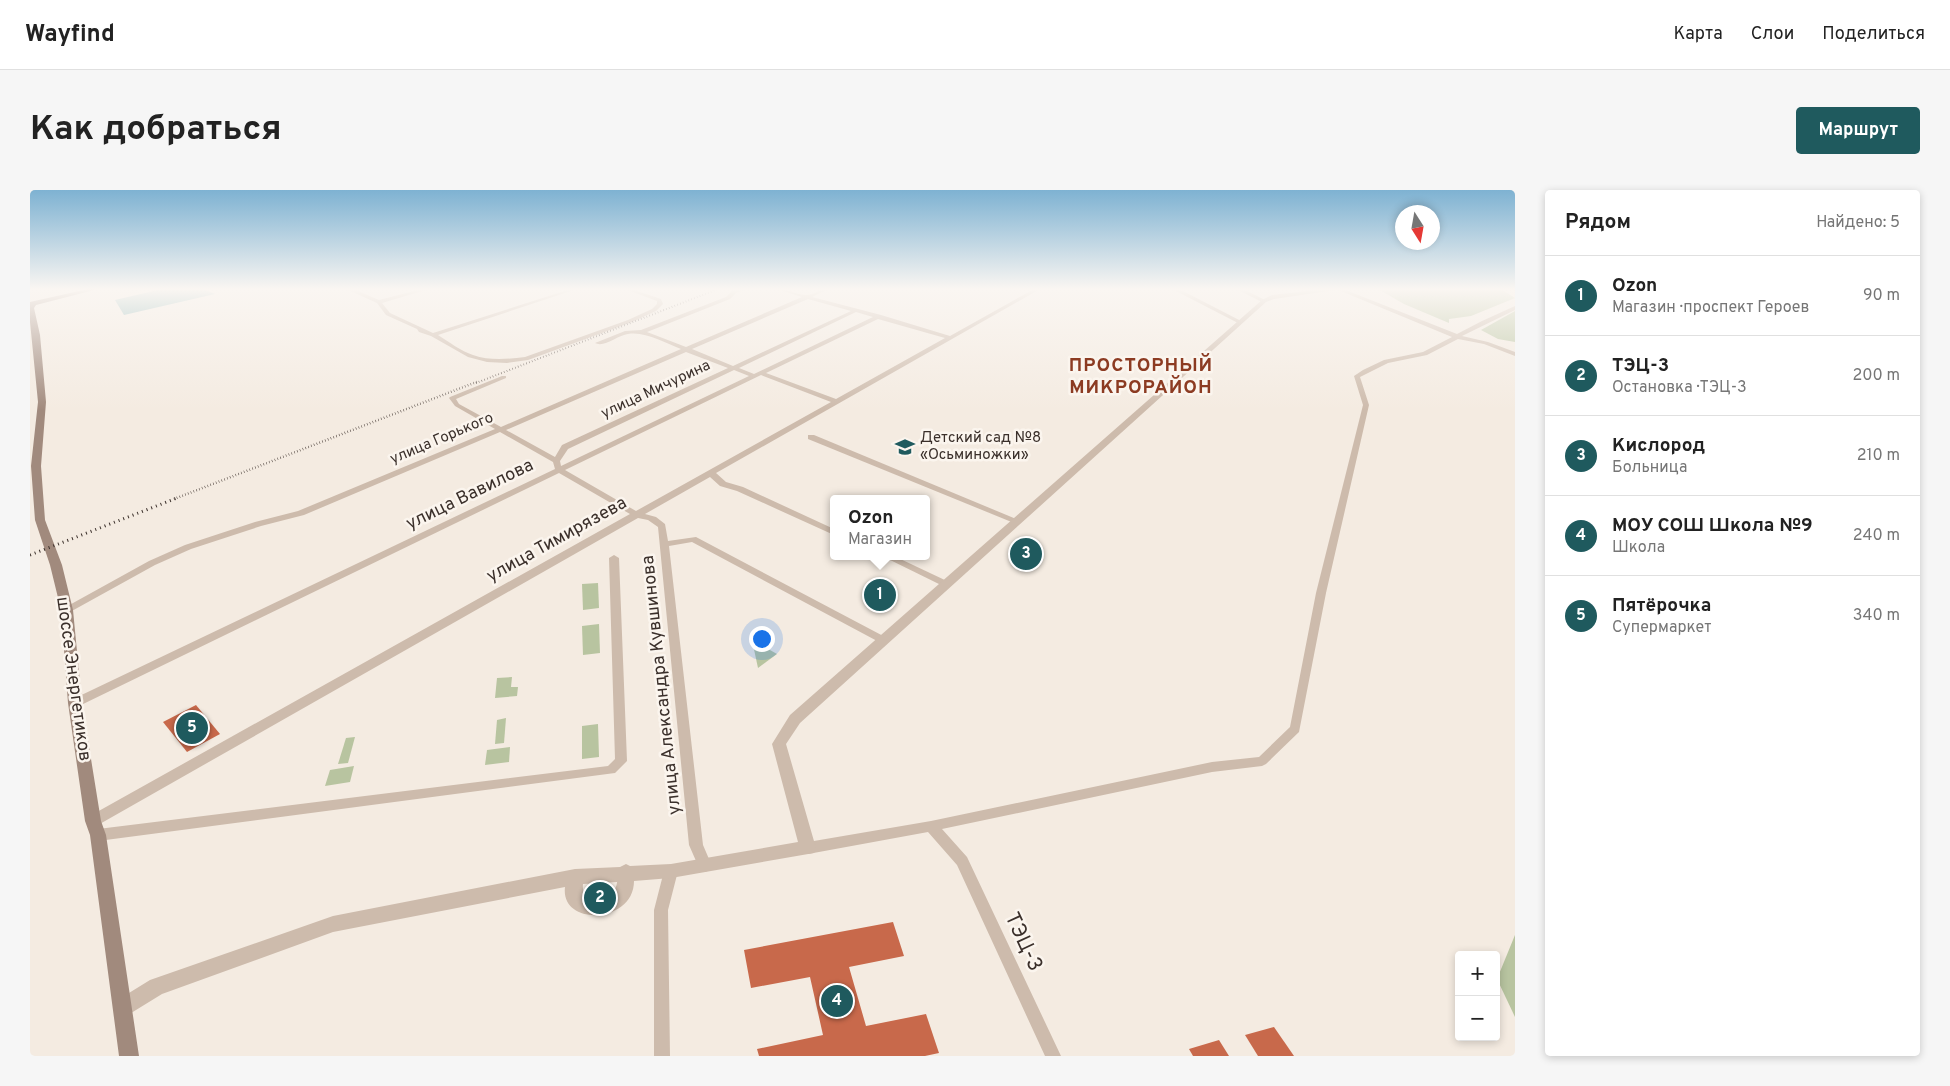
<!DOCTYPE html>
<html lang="ru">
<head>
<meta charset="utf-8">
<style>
  :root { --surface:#fff; --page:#f6f6f6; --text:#222; --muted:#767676; --line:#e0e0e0; --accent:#1f5a5e }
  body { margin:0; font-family:Overpass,sans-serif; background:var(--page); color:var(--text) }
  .controls { position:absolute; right:15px; bottom:15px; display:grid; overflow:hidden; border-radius:5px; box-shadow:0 2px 8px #0003 }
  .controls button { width:45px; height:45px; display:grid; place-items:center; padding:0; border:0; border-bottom:1px solid var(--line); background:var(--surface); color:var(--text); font:25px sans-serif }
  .compass { position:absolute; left:1365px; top:15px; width:45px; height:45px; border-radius:50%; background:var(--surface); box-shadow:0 2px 8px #0003; rotate:169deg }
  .you { position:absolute; left:731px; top:448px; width:18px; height:18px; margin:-12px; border:4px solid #fff; border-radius:50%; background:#1a73e8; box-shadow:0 0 0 8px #1a73e833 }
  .badge { display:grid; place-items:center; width:32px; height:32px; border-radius:50%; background:var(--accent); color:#fff; font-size:16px; font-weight:700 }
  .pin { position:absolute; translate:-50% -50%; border:2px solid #fff; box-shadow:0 1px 5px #0006 }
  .popup { position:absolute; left:800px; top:305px; width:100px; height:65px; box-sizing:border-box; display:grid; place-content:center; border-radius:5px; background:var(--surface); filter:drop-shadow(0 1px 4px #0005); font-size:16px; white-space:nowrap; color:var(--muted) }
  .popup b { font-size:19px; color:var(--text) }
  .popup::after { content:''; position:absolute; left:50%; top:100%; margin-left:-10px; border:10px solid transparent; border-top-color:var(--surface) }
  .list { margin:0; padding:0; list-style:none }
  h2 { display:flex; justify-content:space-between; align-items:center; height:65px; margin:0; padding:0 20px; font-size:21px }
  h2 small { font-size:16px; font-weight:400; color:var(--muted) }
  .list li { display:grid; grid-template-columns:32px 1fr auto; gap:15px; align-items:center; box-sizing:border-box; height:80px; padding:0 20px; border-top:1px solid var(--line) }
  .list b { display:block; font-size:19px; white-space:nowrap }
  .list p { margin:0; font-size:16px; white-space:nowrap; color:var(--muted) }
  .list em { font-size:16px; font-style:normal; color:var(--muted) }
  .map { position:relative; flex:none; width:1485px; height:866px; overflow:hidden; border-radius:5px }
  header { display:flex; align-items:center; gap:30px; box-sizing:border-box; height:70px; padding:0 25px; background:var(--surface); border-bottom:1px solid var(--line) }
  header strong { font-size:24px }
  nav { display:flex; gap:28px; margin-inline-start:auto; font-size:18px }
  .intro { display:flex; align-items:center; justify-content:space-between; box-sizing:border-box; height:120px; padding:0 30px }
  h1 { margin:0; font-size:35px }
  .button { padding:12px 22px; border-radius:5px; background:var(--accent); color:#fff; font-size:18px; font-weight:700 }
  main { display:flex; gap:30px; padding:0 30px }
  aside { flex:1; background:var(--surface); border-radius:5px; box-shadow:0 2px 8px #0003 }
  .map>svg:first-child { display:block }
</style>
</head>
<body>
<header>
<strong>Wayfind</strong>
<nav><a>Карта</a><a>Слои</a><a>Поделиться</a></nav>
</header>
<div class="intro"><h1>Как добраться</h1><a class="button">Маршрут</a></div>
<main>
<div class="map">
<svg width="1485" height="866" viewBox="0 0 1485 866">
  <rect width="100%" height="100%" fill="#f4ebe1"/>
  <g fill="#b8c4a0">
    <path d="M1348,99h123l14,9 -44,18 -22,3v4l-45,-19z"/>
    <path d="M1485,121v31l-17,-3 -17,-9z"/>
    <path d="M568,393l1,25 -16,2 -1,-26z"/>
    <path d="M569,434l1,29 -17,2 -1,-29z"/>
    <path d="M722,450l25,14 -19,14z"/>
    <path d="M482,487l-1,10h7l-1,9 -22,2 2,-20z"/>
    <path d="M476,528l-2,25 -9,1 2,-24z"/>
    <path d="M568,534l1,33 -17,2v-33z"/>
    <path d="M325,547l-7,26 -10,1 8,-26z"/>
    <path d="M480,557l-1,15 -24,3 2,-15z"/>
    <path d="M324,576l-4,16 -25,4 5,-16z"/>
    <path d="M1485,745v82l-18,-38z"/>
  </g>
  <path fill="#7fb0b2" d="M132,99h41l12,5 -91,21 -9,-15z"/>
  <g fill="#c8694b">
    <path d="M166,515l24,29 -33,18 -24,-30z"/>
    <path d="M863,732l11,34 -55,11 17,59 60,-12 13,39 -14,3h-166l-2,-7 66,-14 -13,-58 -59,11 -7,-38z"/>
    <path d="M1244,837l20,29h-36l-13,-21z"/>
    <path d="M1189,850l10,16h-36l-4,-7z"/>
  </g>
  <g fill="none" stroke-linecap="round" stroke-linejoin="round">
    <g fill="#cdbbac" fill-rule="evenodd">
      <path d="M316,99h7l26,11 43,-11h7l-47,14 8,10 43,20 138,-44h6l-139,46c11,7 23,16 35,20 17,6 35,4 52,2l103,-37 24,-11 5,-5v-3l-32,-12h6l30,10 2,5 -7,7 -24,11 -104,38 -21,3 -20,-1 -19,-5 -37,-21 -12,-4 -2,-3 -31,-14 -9,-12z"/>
      <path d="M709,99h7l-10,4 -6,6 -83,33 39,15 116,-50 -25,-8c10,0 18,5 28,6 7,1 15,-6 23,-6l-16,8 69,18 69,21 84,-47h6l-324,184 10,9 17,5 91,42v6l-97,-44 -17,-5 -10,-9 -65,37 11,3 9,7 3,17 28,-4 191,101 1,2 -1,2h-8l-187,-100 -23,4 34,299 9,21 -2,4 -5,2 -5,-2 -11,-25 -31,-318 -10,-7 -10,-2 -540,307 -5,1 -5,-1 -1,-4 1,-4 542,-303 -71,-41 -480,233h-8l-2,-3 2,-3 484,-231 -2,-7 -53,-30 -196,83 -43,11 -70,23 -36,16 -85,47h-6l-2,-2 2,-2 85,-47 36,-16 70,-23 43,-11 197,-82 -40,-23 -6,-8 1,-1 52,-21h4v2l-50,21 3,5 42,23 180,-78c-16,-6 -36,-18 -53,-15 -10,1 -24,14 -33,9l30,-12 16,-1 85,-33 6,-6zM778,109l43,12 -118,55 -41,-17zM826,122l17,5 -119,57 -15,-6zM848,129l67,19 -109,61 -70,-26zM656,162l42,16 -166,77 -7,12 -49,-27zM704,180l15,6 -188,90 -1,-5 8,-12zM731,185l70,27 -195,109 -71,-41z"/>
      <path d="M1142,99h7l64,33 -5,1z"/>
      <path d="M1206,99h7l24,12 -5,1z"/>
      <path d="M1306,99h7l114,45 25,-13 33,-15v4l-53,26 26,6 27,10v4l-31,-12 -26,-5 -31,16 -39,8 -28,14 9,28 -43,188 -27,139 -33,32 -4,2 -50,6 -270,57 25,28 94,199h-16l-88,-191 -29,-33 -120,22 -5,-2 -2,-4 2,-4 5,-2 123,-21 281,-59 47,-5 31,-30 26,-134 47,-188 -9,-29 9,-6 21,-10 39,-8 29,-15z"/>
      <path d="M778,245h6l207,86 -1,2h-6l-206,-84z"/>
      <path d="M584,365l5,3 8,203 -12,12 -517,68 -5,-2 -2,-4 2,-4 5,-2 510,-63 7,-7 -6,-201z"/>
      <path d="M852,366h12l55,26 2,2 -5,3 -3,-1z"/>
      <path d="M641,675l5,2 2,4 -10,39 2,146h-16v-146l10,-39 2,-4z"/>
    </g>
    <path fill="#cdbbac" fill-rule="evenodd" d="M1295,99h17l-68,10 -8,3 -466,421 -14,21 30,104 -2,5 -143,25 -37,3c0,43 -74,46 -69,6l-232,45 -171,62 -39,24 -7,-3 -3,-7 3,-7 34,-21 183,-64 242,-47 45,-2 6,-3 4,2 41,-2 127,-22 -26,-98 18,-29 472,-415 10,-5zM587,692c-1,19 -37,27 -34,2z"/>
    <path fill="#a18a7d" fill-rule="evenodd" d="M58,99h10l-62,16 -2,3 6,27 6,67 -5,64 4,54 17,45 11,45 9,93 19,118 5,14 33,221h-20l-29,-221 -5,-14 -17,-118 -7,-93 -11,-45 -15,-45 -4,-54 7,-64 -8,-80v-20z"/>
    <path stroke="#3b302b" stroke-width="2" stroke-dasharray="0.5 2.5" stroke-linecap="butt" d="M446,193l242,-94"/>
    <path stroke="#3b302b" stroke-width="2.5" stroke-dasharray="0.5 2.5" stroke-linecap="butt" d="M144,309l305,-118"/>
    <path stroke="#3b302b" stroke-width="3" stroke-dasharray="1 4" stroke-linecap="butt" d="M0,365l147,-57"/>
  </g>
  <linearGradient id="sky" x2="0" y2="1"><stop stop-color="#7eb2d2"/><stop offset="0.45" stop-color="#faf6f2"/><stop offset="1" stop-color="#faf6f2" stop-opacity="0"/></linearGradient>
  <rect width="1485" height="220" fill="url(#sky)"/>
  <defs>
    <symbol id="school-bare" viewBox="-9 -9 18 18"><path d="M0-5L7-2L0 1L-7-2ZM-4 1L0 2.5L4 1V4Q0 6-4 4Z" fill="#1f5a5e" stroke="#fbf5ee" stroke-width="2.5" paint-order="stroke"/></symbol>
  </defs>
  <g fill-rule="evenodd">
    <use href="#school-bare" x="861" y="243" width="28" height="28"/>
  </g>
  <g text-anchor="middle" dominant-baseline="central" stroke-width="5" stroke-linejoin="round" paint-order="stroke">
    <g font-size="15" fill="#3b302b" stroke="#fbf5ee">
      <text transform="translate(626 200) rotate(-25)">улица Мичурина</text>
      <text transform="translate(412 249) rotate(-23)">улица Горького</text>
    </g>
    <g font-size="15" fill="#3b302b" stroke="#fbf5ee" text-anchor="start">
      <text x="890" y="248">Детский сад №8<tspan x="890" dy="17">«Осьминожки»</tspan></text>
    </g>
    <g font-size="18" fill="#3b302b" stroke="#fbf5ee">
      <text transform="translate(440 305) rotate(-26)">улица Вавилова</text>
      <text transform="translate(527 350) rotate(-29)">улица Тимирязева</text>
      <text transform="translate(43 489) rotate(82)">шоссе Энергетиков</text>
      <text transform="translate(632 495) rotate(-96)">улица Александра Кувшинова</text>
    </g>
    <g font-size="19" font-weight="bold" letter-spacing="1" fill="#8c3b22" stroke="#fbf5ee">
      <text x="1111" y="176">ПРОСТОРНЫЙ<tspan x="1111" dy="22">МИКРОРАЙОН</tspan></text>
    </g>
    <g font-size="21" fill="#3b302b" stroke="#fbf5ee">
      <text transform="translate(993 752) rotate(65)">ТЭЦ-3</text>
    </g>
  </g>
</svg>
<div class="controls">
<button>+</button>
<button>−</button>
</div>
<svg class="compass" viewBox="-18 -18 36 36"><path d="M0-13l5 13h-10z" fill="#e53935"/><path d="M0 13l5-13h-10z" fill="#767676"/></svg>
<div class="you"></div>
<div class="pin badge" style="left:850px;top:405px">1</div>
<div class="popup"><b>Ozon</b>Магазин</div>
<div class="pin badge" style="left:570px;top:708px">2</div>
<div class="pin badge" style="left:996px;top:364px">3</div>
<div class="pin badge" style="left:807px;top:811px">4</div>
<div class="pin badge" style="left:162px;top:538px">5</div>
</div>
<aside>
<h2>Рядом<small>Найдено: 5</small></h2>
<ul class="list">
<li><span class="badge">1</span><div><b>Ozon</b><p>Магазин · проспект Героев</p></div><em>90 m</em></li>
<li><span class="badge">2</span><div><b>ТЭЦ-3</b><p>Остановка · ТЭЦ-3</p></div><em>200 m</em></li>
<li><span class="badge">3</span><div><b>Кислород</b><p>Больница</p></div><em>210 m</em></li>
<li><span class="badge">4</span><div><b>МОУ СОШ Школа №9</b><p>Школа</p></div><em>240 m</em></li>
<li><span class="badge">5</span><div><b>Пятёрочка</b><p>Супермаркет</p></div><em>340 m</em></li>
</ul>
</aside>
</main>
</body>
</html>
